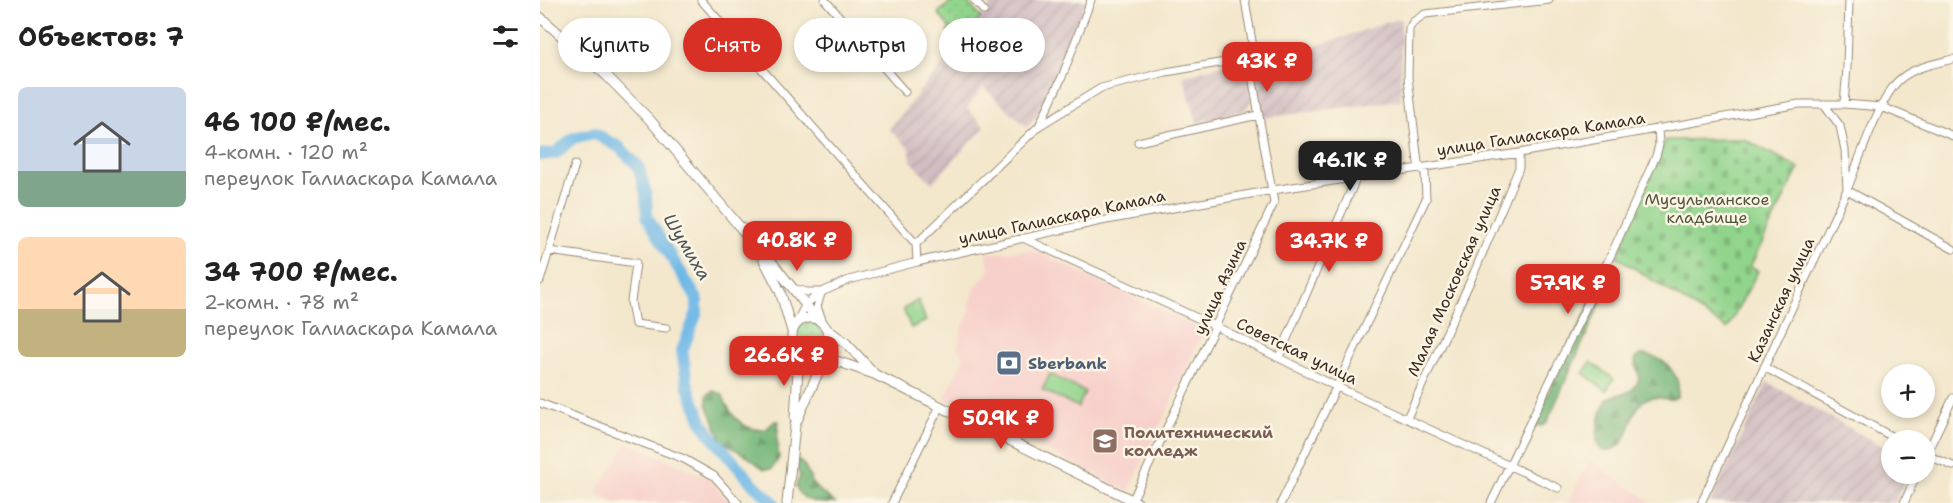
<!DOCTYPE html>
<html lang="ru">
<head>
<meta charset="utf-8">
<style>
  body { margin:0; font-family:"Shantell Sans",sans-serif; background:#f2f2f2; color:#222; height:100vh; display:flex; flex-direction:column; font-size:22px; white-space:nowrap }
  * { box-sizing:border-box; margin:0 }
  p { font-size:20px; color:#767676 }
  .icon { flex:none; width:33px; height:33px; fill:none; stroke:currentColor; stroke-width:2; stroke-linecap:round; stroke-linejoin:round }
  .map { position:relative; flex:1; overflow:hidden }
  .panel { display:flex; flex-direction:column; background:#fff; width:540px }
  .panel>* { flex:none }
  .hud { position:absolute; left:18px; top:18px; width:570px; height:54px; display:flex; gap:12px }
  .controls { position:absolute; left:1341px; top:364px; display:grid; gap:12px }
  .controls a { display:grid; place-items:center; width:54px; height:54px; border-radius:50%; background:#fff; box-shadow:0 3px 9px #0003; font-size:30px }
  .price { position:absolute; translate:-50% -51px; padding:0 14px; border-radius:12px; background:#d93025; color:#fff; font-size:20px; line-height:39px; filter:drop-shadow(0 2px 3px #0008) }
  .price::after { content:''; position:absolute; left:50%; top:36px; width:18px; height:14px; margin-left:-9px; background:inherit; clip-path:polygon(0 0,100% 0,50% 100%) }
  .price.current { background:#222; color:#fff }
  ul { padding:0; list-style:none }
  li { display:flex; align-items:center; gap:18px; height:150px; padding:0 18px }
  li span { display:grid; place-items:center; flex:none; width:168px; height:120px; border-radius:9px; color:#555 }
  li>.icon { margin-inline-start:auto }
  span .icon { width:72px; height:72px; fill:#fffc; stroke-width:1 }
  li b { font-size:26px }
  h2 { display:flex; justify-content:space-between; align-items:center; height:72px; padding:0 18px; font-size:26px }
  .tag { padding:0 21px; border-radius:27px; background:#fff; box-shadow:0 3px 9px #0003; font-size:21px; line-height:54px }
  .tag.current { background:#d93025; color:#fff }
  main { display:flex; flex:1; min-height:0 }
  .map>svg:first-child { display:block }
  .built { fill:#f7d0cb }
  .industrial { fill:url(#industrial-furrows) }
  .grass { fill:url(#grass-dots); stroke:#667f55; stroke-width:1.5 }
  .forest { fill:url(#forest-firs); stroke:#58704b; stroke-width:1.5 }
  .cemetery { fill:url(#cemetery-stones); stroke:#667f55; stroke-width:1.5 }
  .park { fill:url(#park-tufts); stroke:#667f55; stroke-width:1.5 }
  .pitch { fill:#91d48c; stroke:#667f55; stroke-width:1.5 }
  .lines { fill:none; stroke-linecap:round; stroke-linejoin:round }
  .river { stroke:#6eb8e7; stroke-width:12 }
  .street-casing { stroke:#978875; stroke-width:9 }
  .secondary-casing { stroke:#978875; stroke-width:11 }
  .street { stroke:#fff; stroke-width:7 }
  .secondary { stroke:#fff; stroke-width:9 }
  .labels { text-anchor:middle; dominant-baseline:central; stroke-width:5; stroke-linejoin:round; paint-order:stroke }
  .street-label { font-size:16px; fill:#3b2a1e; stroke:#fcf5e5 }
  .park-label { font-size:16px; fill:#50543a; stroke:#fcf5e5 }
  .service-label { font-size:16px; font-weight:bold; fill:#4e5e75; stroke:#fcf5e5; text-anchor:start }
  .education-label { font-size:16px; font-weight:bold; fill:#785e54; stroke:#fcf5e5; text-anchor:start }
  .water-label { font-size:18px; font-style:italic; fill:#4a555a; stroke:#fcf5e5 }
</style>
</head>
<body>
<main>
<section class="panel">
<h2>Объектов: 7<svg class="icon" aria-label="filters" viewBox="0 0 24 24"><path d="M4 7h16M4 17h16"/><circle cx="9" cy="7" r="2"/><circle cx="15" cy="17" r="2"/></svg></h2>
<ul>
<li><span style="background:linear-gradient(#c9d6e8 70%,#7fa58c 0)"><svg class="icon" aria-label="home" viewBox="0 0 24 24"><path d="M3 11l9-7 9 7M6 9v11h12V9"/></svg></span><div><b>46 100 ₽/мес.</b><p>4-комн. · 120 m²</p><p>переулок Галиаскара Камала</p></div></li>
<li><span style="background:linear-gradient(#ffd9b3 60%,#c2b280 0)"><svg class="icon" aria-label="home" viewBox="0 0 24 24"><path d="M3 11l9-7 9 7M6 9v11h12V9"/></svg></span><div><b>34 700 ₽/мес.</b><p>2-комн. · 78 m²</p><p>переулок Галиаскара Камала</p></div></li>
</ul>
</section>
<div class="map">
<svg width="1413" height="503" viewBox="0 0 1413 503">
  <defs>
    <pattern id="industrial-furrows" width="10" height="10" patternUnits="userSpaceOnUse" patternTransform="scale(1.5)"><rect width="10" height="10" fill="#d2bec2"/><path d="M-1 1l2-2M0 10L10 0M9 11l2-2" fill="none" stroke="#b5a3a6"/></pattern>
    <pattern id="grass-dots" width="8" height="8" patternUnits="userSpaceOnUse" patternTransform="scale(1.5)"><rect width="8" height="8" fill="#91d48c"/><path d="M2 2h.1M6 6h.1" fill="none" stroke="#7eb678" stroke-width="1.8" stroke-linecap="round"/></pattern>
    <pattern id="forest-firs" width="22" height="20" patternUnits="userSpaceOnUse" patternTransform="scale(1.5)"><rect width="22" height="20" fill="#74b678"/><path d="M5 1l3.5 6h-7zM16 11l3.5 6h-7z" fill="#609462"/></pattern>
    <pattern id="cemetery-stones" width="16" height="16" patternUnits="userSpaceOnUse" patternTransform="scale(1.5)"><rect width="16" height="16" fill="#91d48c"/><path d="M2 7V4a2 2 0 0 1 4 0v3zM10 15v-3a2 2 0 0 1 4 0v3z" fill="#7eb678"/></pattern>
    <pattern id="park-tufts" width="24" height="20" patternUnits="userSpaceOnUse" patternTransform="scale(1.5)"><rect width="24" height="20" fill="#91d48c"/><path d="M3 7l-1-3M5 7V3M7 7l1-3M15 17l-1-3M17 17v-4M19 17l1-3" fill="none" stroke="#7eb678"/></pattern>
  </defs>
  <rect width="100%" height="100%" fill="#fcf5e5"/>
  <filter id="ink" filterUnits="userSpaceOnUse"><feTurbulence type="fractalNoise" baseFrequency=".0167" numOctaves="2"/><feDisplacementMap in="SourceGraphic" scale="12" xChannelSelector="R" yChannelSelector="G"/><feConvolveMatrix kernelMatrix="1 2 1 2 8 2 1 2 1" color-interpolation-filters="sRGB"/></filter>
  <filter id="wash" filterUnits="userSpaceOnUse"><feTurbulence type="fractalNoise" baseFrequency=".008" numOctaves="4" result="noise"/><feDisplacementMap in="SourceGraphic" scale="24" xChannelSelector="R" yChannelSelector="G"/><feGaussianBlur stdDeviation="1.35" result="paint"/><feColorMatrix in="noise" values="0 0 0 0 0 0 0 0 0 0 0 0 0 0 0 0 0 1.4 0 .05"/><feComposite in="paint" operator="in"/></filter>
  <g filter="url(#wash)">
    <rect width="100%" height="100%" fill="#f3e7cc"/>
    <path class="built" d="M 494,250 L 664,331 L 589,492 L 405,398 L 424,357 L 417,348 L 423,325 L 431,310 L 428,307 L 436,286 L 450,270 L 446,253 Z
      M 88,442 L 170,479 L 189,503 L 76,503 L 56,493 Z
      M 1049,460 L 1113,503 L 1028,503 Z"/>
    <path class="industrial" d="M 455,0 L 546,0 L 534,39 L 506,103 L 487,127 L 443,87 L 427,108 L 445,127 L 392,183 L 371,161 L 370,149 L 349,129 Z
      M 861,18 L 861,100 L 722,118 L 713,59 L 767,49 Z
      M 706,61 L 712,100 L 705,110 L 657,123 L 643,76 L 677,66 Z
      M 1227,382 L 1351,451 L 1352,474 L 1368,474 L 1355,503 L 1170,503 Z"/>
    <path class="grass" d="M 413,0 L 425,0 L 441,17 L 421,43 L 408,31 L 410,29 L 398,13 Z
      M255 336a14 14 0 1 1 28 0a14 14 0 1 1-28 0Z"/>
    <path class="forest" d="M 1065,281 L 1066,287 L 1062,300 L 1007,422 L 1002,426 L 996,425 L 996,419 L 1056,290 L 1060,284 Z
      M 1107,355 C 1126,358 1143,377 1137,397 C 1127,404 1117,393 1106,399 C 1087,411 1094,443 1071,450 C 1067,452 1061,451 1059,447 C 1053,439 1062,405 1068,399 C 1075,391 1090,399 1098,381 C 1101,373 1094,367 1095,359 L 1101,355 Z
      M 173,391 L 182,394 C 190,414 201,431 225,430 L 235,421 L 239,421 L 237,439 L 239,458 L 232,469 L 224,469 L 208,457 L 182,441 L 167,404 L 167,395 Z
      M 258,460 L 264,465 L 274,486 L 295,503 C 280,503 259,503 256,485 L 260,476 L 255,465 Z"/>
    <path class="cemetery" d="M 1204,139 L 1259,168 L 1210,267 L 1218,271 L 1187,329 L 1077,257 L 1125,140 Z"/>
    <path class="park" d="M 378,300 L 386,321 L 371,328 L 363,309 Z"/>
    <path class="pitch" d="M 1051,362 L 1074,379 L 1066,391 L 1043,373 Z
      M 510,374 L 545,392 L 538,407 L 502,390 Z"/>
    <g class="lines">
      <path class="river" d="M 0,155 L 16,153 L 33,138 L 54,133 L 79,147 L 98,166 L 106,194 L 107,217 L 157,299 L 157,312 L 142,351 L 148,387 L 163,424 L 173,438 L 212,483 L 234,503"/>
    </g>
  </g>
  <g filter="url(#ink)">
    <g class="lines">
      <defs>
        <path id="street" d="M 161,0 L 376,244 L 377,262
          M 285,0 L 365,92
          M 434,0 L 444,11
          M 1284,104 L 1300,126 L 1305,150 L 1307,190 L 1413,249
          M 1304,104 L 1307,68 L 1309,0
          M 499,126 L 522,77 L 551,0
          M 598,142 L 718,115
          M 483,238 L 677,327 L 797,387 L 1018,488
          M 376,244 L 499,126 L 561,88 L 626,72 L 709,58
          M 9,251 L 96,263 L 91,302 L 95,324 L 126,328
          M 0,281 L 35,165
          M 252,288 L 267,292 L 282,292
          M 281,294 L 277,307 L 283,322
          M 256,323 L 266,304 L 282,292 L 309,280 L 377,262 L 561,221 L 733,190 L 979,153 L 1259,104 L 1304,104 L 1342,107 L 1413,136
          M 739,357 L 816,179
          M 1224,367 L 1360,441
          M 0,403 L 144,459 L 174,476 L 198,503
          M 867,418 L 934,273 L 979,168 L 979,153
          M 1384,454 L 1413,466
          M 1384,459 L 1413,398
          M 352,503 L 400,406
          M 591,503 L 734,203 L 709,58 L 713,47 L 705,0
          M 741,503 L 886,199 L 885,173 L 878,163 L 868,77 L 869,29 L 873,22 L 885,14 L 1009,0
          M 951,503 L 1071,255 L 1116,156 L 1119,145 L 1118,128
          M 1161,503 C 1209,399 1258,296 1306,192 C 1318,164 1338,101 1358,81 C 1373,67 1394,64 1413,59
          M 1364,503 L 1377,474"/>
        <path id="secondary" d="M 0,17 L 66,75 L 110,120 L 215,245 L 227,256 L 277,319
          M 224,260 L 240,291 L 252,331
          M252 336a18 18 0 1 1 36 0a18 18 0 1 1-36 0Z
          M 288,330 L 306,343 L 333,372
          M 271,355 L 285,357 L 334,374 L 598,503
          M 255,418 L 258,369 L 256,349
          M 247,503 L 255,425 L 285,357 L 285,347"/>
      </defs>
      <use href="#street" class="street-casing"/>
      <use href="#secondary" class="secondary-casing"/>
      <use href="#street" class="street"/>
      <use href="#secondary" class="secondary"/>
    </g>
  </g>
  <defs>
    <symbol id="bank-square" viewBox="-11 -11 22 22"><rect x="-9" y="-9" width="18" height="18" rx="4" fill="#5c6f8a" stroke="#fcf5e5"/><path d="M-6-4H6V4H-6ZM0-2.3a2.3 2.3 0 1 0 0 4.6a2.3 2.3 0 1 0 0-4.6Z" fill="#fff"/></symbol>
    <symbol id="university-square" viewBox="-11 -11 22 22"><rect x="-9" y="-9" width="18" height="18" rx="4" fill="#8d6e63" stroke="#fcf5e5"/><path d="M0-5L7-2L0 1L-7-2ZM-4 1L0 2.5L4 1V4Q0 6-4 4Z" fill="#fff"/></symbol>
  </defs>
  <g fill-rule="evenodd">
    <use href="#bank-square" x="454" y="348" width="30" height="30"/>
    <use href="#university-square" x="550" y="426" width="30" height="30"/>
  </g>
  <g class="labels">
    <g class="street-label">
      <text transform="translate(1001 134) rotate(-9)">улица Галиаскара Камала</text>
      <text transform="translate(522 217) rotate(-12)">улица Галиаскара Камала</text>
      <text transform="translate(914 281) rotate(-66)">Малая Московская улица</text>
      <text transform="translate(680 287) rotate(-65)">улица Азина</text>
      <text transform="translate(1241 300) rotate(-65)">Казанская улица</text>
      <text transform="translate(757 351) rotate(26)">Советская улица</text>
    </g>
    <g class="park-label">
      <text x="1167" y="199">Мусульманское<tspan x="1167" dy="18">кладбище</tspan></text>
    </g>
    <g class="service-label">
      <text x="488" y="363">Sberbank</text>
    </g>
    <g class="education-label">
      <text x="584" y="432">Политехнический<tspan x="584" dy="18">колледж</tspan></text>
    </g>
    <g class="water-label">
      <text transform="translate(147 247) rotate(59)">Шумиха</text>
    </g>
  </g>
</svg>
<div class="controls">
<a>+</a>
<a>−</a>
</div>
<b class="price" style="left:727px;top:93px">43K ₽</b>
<b class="price current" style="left:810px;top:192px">46.1K ₽</b>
<b class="price" style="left:257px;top:272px">40.8K ₽</b>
<b class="price" style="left:789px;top:273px">34.7K ₽</b>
<b class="price" style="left:1028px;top:315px">57.9K ₽</b>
<b class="price" style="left:244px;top:387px">26.6K ₽</b>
<b class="price" style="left:461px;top:450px">50.9K ₽</b>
<div class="hud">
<a class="tag">Купить</a>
<a class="tag current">Снять</a>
<a class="tag">Фильтры</a>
<a class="tag">Новое</a>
</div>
</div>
</main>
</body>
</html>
